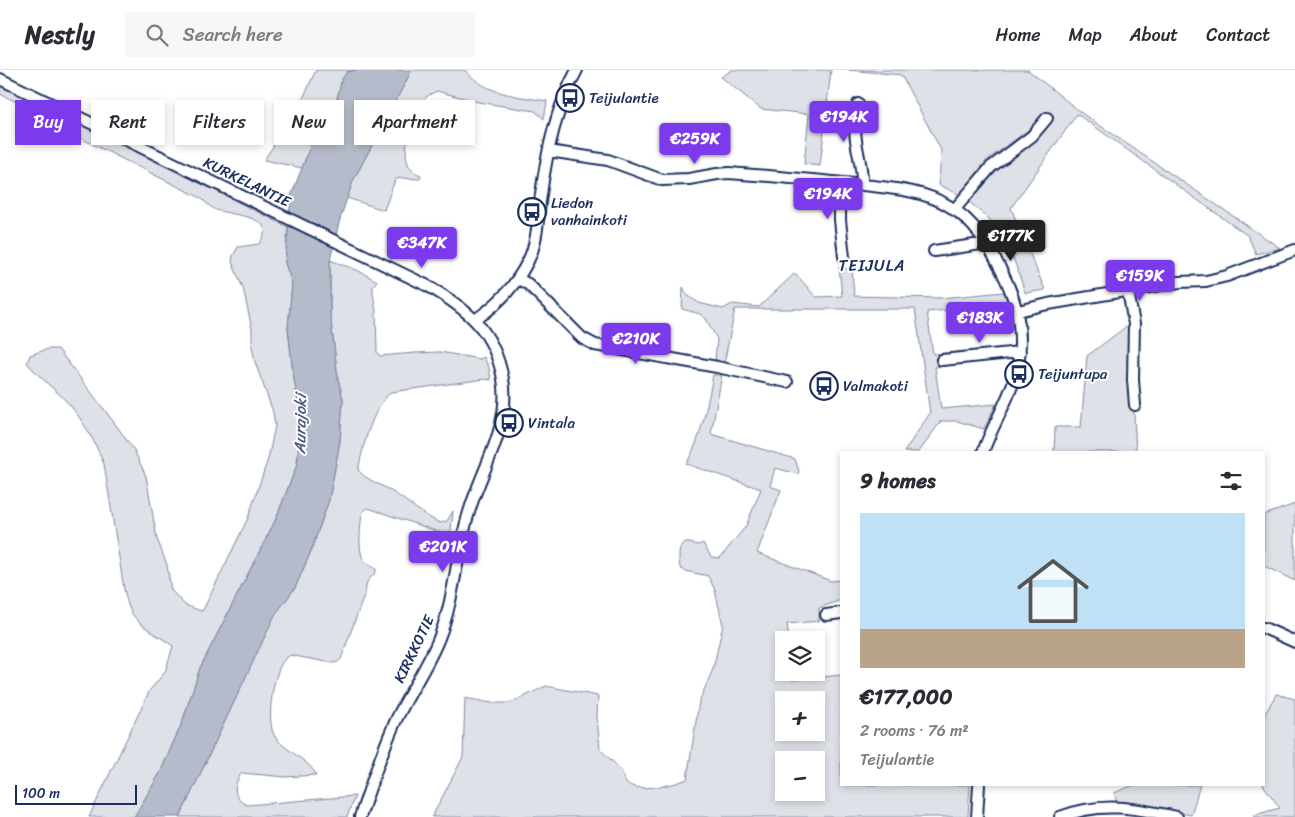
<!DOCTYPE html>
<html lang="en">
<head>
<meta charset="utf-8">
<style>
  body { margin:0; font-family:Sriracha,sans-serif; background:#f7f7f7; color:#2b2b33; height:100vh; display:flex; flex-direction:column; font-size:19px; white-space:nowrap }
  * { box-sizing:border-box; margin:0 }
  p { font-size:16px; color:#7c7c81 }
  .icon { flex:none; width:28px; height:28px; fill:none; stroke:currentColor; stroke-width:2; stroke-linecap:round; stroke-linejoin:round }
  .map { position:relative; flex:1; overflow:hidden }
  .panel { position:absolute; left:840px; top:381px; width:425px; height:335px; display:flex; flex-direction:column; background:#fff; border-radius:0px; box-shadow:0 2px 8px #0003 }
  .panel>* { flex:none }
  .hud { position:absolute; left:15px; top:30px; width:475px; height:45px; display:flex; gap:10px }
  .controls { position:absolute; left:775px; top:561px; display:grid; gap:10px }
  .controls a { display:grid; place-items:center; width:50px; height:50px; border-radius:0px; background:#fff; box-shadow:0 2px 8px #0003; font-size:25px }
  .scale { position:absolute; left:15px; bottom:12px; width:122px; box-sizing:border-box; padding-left:5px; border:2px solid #1b2f5e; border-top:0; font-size:14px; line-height:18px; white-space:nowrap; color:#1b2f5e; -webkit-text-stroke:4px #fff; paint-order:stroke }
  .price { position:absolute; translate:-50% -42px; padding:0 11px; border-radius:5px; background:#7c3aed; color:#fff; font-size:16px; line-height:32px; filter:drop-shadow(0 1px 2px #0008) }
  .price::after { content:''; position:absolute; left:50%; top:30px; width:15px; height:11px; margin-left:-8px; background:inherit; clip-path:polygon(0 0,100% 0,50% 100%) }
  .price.current { background:#222; color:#fff }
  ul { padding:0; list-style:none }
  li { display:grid; align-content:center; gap:10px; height:265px; padding:0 20px }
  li+li { border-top:1px solid #e1e1e2 }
  li span { display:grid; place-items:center; height:155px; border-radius:0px; color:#555 }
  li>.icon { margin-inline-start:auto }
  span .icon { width:90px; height:90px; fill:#fffc; stroke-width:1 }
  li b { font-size:21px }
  h2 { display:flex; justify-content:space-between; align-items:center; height:60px; padding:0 20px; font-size:21px }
  .chip { padding:0 18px; border-radius:0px; background:#fff; box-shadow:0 2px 8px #0003; font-size:18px; line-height:45px }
  .chip.current { background:#7c3aed; color:#fff }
  header { display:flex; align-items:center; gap:30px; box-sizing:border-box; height:70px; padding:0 25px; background:#fff; border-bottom:1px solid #e1e1e2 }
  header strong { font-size:24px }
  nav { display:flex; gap:28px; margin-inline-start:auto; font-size:18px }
  .search { width:350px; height:45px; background:#f7f7f7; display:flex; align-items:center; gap:12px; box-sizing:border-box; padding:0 18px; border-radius:0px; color:#7c7c81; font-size:19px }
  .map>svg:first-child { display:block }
  .green { fill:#dee1e7; stroke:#7c88a2; fill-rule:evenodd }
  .water { fill:#b5bbca; stroke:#77839f }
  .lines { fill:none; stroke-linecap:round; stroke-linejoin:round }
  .minor-casing { stroke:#1b2f5e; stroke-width:14 }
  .minor { stroke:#fff; stroke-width:10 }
  .labels { text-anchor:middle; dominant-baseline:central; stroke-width:4; stroke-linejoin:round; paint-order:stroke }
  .poi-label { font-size:15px; fill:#1b2f5e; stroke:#fff; text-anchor:start }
  .street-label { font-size:15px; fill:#1b2f5e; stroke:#fff }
  .neighbourhood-label { font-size:16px; letter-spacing:1px; fill:#1b2f5e; stroke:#fff }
  .water-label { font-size:16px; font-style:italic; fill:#49597e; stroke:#fff }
</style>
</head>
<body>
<header>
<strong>Nestly</strong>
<div class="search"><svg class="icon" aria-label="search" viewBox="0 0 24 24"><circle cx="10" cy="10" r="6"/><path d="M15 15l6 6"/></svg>Search here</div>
<nav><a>Home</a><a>Map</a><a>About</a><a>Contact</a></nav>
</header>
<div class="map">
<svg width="1295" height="747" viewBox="0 0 1295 747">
  <rect width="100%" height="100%" fill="#fff"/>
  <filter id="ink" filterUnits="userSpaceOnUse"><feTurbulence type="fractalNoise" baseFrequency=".02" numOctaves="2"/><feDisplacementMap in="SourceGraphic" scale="10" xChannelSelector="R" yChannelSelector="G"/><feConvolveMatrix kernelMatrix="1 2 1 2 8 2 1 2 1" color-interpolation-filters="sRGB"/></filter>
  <g filter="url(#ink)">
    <path class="green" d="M 316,0 L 357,0 L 347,2 L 342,9 L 336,32 L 314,67 L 302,98 L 264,90 L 300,35 Z
      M 412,0 L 465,0 C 486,25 518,26 547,31 L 544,49 L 535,41 L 478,32 L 437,21 C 425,25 416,37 416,50 L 423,55 L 460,62 L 459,64 C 449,64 420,58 413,63 C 404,68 405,88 409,96 C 411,101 416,103 421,105 L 420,109 L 400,108 L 395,110 L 384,140 L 347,128 L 353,111 Z
      M 732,0 L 831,0 L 820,96 L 804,94 L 809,44 L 761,39 L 721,7 Z
      M 849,0 L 1028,0 L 1083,44 L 1280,178 L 1256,184 L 1248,166 L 1077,44 L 1011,138 L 1045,220 L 1025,223 C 1017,197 1008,169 989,149 C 983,143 975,137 968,131 L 1001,97 L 1038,67 L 1031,58 L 986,91 L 960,125 L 939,115 L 941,80 L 901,5 Z
      M 0,13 L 288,157 L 285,193 L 292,213 L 288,258 L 293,303 L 301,349 L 297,395 L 275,451 L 200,598 L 182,653 L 160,703 L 134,747 L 89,747 L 150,620 L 165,602 L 173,576 C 161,567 142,558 133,545 C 128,538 126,528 124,519 L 104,394 C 95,372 84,352 69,334 C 56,320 40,308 27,293 L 30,285 L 48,279 L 58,279 L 113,351 L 134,380 L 146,406 L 157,469 L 167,495 L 171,520 L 185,535 L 201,541 L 203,540 L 248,448 L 268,389 L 275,356 L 273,342 L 255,292 L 252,277 L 252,259 L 243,218 L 232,192 L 233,186 L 238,177 L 259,174 C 282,144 227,146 214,139 C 209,136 205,132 201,128 L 78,67 L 35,41 L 0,24 Z
      M 330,190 L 357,200 L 377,211 L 373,216 L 373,223 L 376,241 L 377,282 L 380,286 L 415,283 L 440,282 L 480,289 L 484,287 L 489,298 L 491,310 L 485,309 L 391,322 C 371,341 364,374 358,400 C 367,411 383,415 394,423 C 410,433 423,445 440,453 L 447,451 L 453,441 L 450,469 L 448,465 L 368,438 L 363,441 C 360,451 358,480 363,489 C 366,493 372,496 376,499 L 376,502 L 367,512 L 365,523 L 341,589 L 338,592 L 332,593 L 290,585 C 290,586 284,589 284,590 C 273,603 266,650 274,665 C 284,681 310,690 316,705 L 285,707 L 242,703 C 232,715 233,729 247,735 L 355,726 L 347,747 L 180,747 L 275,544 L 295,518 L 311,481 L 329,430 L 340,371 L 343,329 L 338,309 L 330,243 Z
      M 839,197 L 852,200 L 854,226 L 941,228 L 1004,222 L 1009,234 L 927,242 L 933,284 L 960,282 L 962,294 L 935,297 L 941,339 L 996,334 L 984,359 L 957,351 L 941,351 L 919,382 L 904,382 L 930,343 L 915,239 L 735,239 L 724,294 L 715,289 L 717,269 L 706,249 L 700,244 L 682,239 L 683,217 L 687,225 L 699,233 L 723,239 L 732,234 L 759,237 L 795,203 L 816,227 L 842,226 Z
      M 1127,256 L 1130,266 L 1136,382 L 1054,382 L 1055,357 L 1081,357 L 1087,286 Z
      M 713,305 L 722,305 L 711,364 L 795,389 L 799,401 L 798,404 L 775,398 L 770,416 L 781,420 L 757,483 L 831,511 L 841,510 L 841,530 L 819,538 L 819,551 L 787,554 L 789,570 L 784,570 L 784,602 L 792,603 L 792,610 L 841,605 L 841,715 L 970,715 L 968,747 L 432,747 L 463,687 L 465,628 L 491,633 L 511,633 L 546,616 L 598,626 L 597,647 L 600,679 C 606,686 614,692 620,699 C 623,702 623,709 626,713 C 637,723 675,715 687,709 L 699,632 L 713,599 L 723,555 L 715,520 L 708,506 L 685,501 L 680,498 C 679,489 677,479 684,472 L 699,475 L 703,473 L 711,487 L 720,488 L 746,456 L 761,419 L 686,394 C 701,371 708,331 713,305 ZM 784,630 L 816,630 L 816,662 L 784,662 ZM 784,690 L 816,690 L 816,722 L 784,722 Z
      M 1295,434 L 1295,511 L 1264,496 L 1264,445 Z
      M 1276,624 L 1295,629 L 1295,747 L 1255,747 L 1254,745 L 1280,738 L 1263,715 L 1264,646 Z
      M 1134,715 L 1200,715 L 1191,745 L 1117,732 L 1114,723 Z"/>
    <path class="water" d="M 357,0 L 412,0 L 353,111 L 340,149 L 330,190 L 330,243 L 338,309 L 343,329 L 340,371 L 329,430 L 311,481 L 295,518 L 275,545 L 180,747 L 134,747 L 160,703 L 182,653 L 200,598 L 275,451 L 297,395 L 301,349 L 293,303 L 288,258 L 292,213 L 285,193 L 291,126 L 314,67 L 336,32 L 342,9 L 347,2 Z"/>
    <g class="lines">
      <defs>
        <path id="minor" d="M 0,9 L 428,216 C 469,240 494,261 503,309 C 511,354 484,395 471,436 C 456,479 456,525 439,568 C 428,596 410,621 397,648 C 382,680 371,714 360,747
          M 858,34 C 856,46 854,58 856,70 C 858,86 863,100 862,115
          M 549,81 L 608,90 L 662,110 L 689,109 L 717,104 L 729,103 C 771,106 812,110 854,114 C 886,118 921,119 949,136 C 974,151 988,174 1001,200 C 1017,230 1024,261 1018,295 C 1012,326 993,353 983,382
          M 840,113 L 840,150 L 844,187
          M 954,140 L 991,97 L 1032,66 L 1047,48
          M 934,181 L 988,173
          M 518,209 L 528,214 L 582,268 L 595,275 L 717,297 L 787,312
          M 1128,221 L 1134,254 L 1133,310 L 1135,335
          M 1018,241 L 1048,234 L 1179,212 L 1206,211 L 1227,206 L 1295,180
          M 475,250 C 496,236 516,215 528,191 C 538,172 538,145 541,124 C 547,81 556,38 577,0
          M 942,290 L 1020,282
          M 826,545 L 841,543
          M 1264,558 L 1295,572
          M 977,747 L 979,715
          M 1060,747 C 1101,731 1136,738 1177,747"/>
      </defs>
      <use href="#minor" class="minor-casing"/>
      <use href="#minor" class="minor"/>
    </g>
  </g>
  <defs>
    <symbol id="bus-ring" viewBox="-11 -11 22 22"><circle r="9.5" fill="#fff" stroke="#1b2f5e" stroke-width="1.5"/><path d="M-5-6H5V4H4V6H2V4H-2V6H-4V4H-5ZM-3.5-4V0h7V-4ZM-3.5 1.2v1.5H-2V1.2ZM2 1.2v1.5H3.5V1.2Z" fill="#1b2f5e"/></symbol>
  </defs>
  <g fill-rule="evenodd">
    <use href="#bus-ring" x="554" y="12" width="32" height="32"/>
    <use href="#bus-ring" x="516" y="126" width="32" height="32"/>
    <use href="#bus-ring" x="1003" y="288" width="32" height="32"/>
    <use href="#bus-ring" x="808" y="300" width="32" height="32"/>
    <use href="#bus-ring" x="493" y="337" width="32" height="32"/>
  </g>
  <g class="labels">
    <g class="poi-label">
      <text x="589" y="28">Teijulantie</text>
      <text x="551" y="133">Liedon<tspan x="551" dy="17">vanhainkoti</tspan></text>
      <text x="1038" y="304">Teijuntupa</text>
      <text x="843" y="316">Valmakoti</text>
      <text x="528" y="353">Vintala</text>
    </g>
    <g class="street-label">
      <text transform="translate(247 112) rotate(26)">KURKELANTIE</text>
      <text transform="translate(414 579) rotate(-64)">KIRKKOTIE</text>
    </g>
    <g class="neighbourhood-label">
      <text x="872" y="195">TEIJULA</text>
    </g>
    <g class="water-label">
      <text transform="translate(300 354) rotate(-89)">Aurajoki</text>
    </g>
  </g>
</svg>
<div class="controls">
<a><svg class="icon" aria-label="layers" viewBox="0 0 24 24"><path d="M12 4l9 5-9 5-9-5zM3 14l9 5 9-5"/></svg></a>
<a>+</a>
<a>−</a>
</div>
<div class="scale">100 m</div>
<b class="price" style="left:844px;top:73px">€194K</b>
<b class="price" style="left:695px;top:95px">€259K</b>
<b class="price" style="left:828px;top:150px">€194K</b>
<b class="price current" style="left:1011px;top:192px">€177K</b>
<b class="price" style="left:422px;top:199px">€347K</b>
<b class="price" style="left:1140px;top:232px">€159K</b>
<b class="price" style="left:980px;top:274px">€183K</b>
<b class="price" style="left:636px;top:295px">€210K</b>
<b class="price" style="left:443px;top:503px">€201K</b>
<div class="hud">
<a class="chip current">Buy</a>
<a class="chip">Rent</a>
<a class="chip">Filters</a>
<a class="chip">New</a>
<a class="chip">Apartment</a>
</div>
<section class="panel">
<h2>9 homes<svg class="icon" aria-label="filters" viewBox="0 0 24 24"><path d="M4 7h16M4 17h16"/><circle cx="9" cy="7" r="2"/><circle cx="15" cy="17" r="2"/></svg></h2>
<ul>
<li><span style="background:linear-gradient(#bfe0f5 75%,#b9a48a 0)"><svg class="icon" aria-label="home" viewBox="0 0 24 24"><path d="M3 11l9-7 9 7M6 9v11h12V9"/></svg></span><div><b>€177,000</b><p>2 rooms · 76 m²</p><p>Teijulantie</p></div></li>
</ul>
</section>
</div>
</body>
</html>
